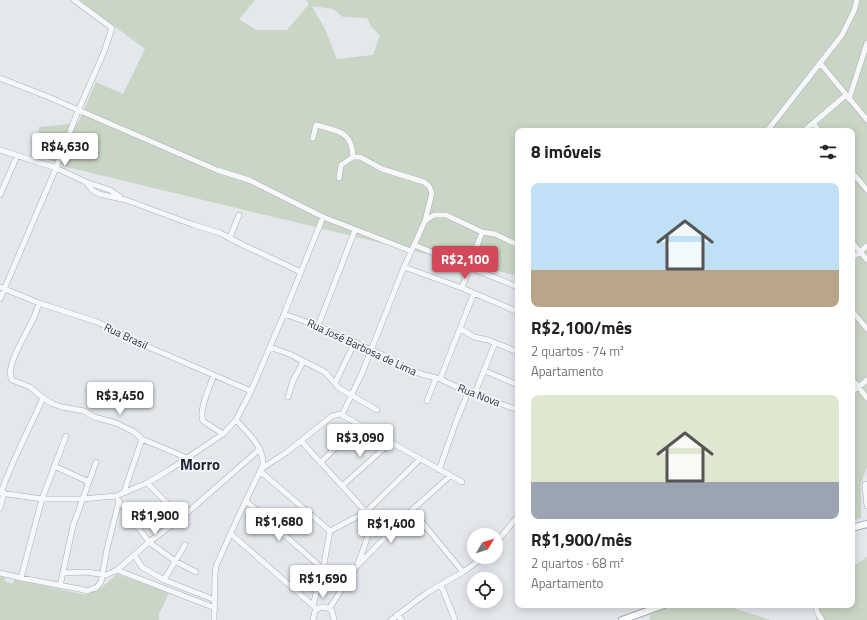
<!DOCTYPE html>
<html lang="pt">
<head>
<meta charset="utf-8">
<style>
  body { margin:0; font-family:"Titillium Web",sans-serif; background:#f6f6f6; color:#222; height:100vh; display:flex; flex-direction:column; font-size:15px; white-space:nowrap }
  * { box-sizing:border-box; margin:0 }
  p { font-size:13px; color:#767676 }
  .icon { flex:none; width:22px; height:22px; fill:none; stroke:currentColor; stroke-width:2; stroke-linecap:round; stroke-linejoin:round }
  .map { position:relative; flex:1; overflow:hidden }
  .panel { position:absolute; left:515px; top:128px; width:340px; height:480px; display:flex; flex-direction:column; background:#fff; border-radius:8px; box-shadow:0 2px 10px #0003 }
  .panel>* { flex:none }
  .needle { width:26px; rotate:51deg }
  .fabs { position:absolute; left:467px; top:528px; display:grid; gap:8px }
  .fabs a { display:grid; place-items:center; width:36px; height:36px; border-radius:50%; background:#fff; box-shadow:0 2px 10px #0003; font-size:20px }
  .price { position:absolute; translate:-50% -34px; padding:0 9px; border-radius:4px; background:#fff; color:#222; font-size:13px; line-height:26px; filter:drop-shadow(0 1px 2px #0008) }
  .price::after { content:''; position:absolute; left:50%; top:24px; width:12px; height:9px; margin-left:-6px; background:inherit; clip-path:polygon(0 0,100% 0,50% 100%) }
  .price.on { background:#d1495b; color:#fff }
  ul { padding:0; list-style:none }
  li { display:grid; align-content:center; gap:8px; height:212px; padding:0 16px }
  li span { display:grid; place-items:center; height:124px; border-radius:8px; color:#555 }
  li>.icon { margin-inline-start:auto }
  span .icon { width:72px; height:72px; fill:#fffc; stroke-width:1 }
  li b { font-size:17px }
  h2 { display:flex; justify-content:space-between; align-items:center; height:48px; padding:0 16px; font-size:17px }
  .map>svg:first-child { display:block }
  .green { fill:#c9d6c5; fill-rule:evenodd }
  .lines { fill:none; stroke-linecap:round; stroke-linejoin:round }
  .minor-casing { stroke:#a9aeb7; stroke-width:6 }
  .major-casing { stroke:#a3abb8; stroke-width:8 }
  .minor { stroke:#f7f8fa; stroke-width:5 }
  .major { stroke:#fff; stroke-width:6 }
  .labels { text-anchor:middle; dominant-baseline:central; stroke-width:4; stroke-linejoin:round; paint-order:stroke }
  .street-label { font-size:11px; fill:#2b3445; stroke:#f4f6f9 }
  .district-label { font-size:15px; font-weight:bold; fill:#1d2536; stroke:#f4f6f9 }
</style>
</head>
<body>
<div class="map">
<svg width="867" height="620" viewBox="0 0 867 620">
  <rect width="100%" height="100%" fill="#e4e7ec"/>
  <path class="green" d="M 79,0 L 255,0 L 239,19 L 256,30 L 287,30 L 309,4 L 306,0 L 867,0 L 867,467 L 861,483 L 861,518 L 852,521 L 852,131 L 518,131 L 518,276 L 71,168 L 38,156 L 39,127 L 78,123 L 96,82 L 123,94 L 145,49 ZM 312,6 L 333,9 L 343,17 L 367,18 L 372,28 L 380,35 L 373,55 L 337,59 L 325,29 Z
    M 867,557 L 867,620 L 816,620 L 819,605 L 852,605 L 852,567 Z
    M 117,574 L 169,593 L 159,614 L 159,620 L 0,620 L 0,575 L 5,576 L 5,581 L 12,584 L 15,579 L 85,595 L 100,589 Z
    M 675,605 L 734,605 L 736,609 L 771,620 L 650,620 L 650,615 Z"/>
  <g class="lines">
    <defs>
      <path id="minor" d="M 820,63 L 867,120
        M 0,78 L 46,96 L 217,170 L 249,180 L 323,217 L 411,251
        M 849,99 L 867,43
        M 813,123 L 819,131
        M 767,131 L 842,35 L 854,11 L 857,0
        M 804,131 L 846,95
        M 313,138 L 316,125 C 338,131 352,131 353,157
        M 0,150 L 56,168 L 86,182 L 92,190 L 99,194 L 126,200 L 194,225 L 220,233 L 241,244 L 301,272
        M 852,172 L 867,190
        M 339,178 L 341,165 L 353,157 L 360,157 L 382,169 L 424,182 L 429,186 L 432,193 L 425,221 L 404,267 L 362,373 L 342,415
        M 86,182 L 110,190 L 120,197
        M 0,195 L 17,156
        M 425,221 L 434,215 L 446,215 L 482,232 L 495,234 L 518,245
        M 230,237 L 239,215
        M 852,242 L 867,260
        M 414,245 L 518,287
        M 852,258 L 867,246
        M 404,267 L 462,288 L 518,312
        M 0,287 L 39,303 L 97,322 L 144,345 L 251,391
        M 462,288 L 482,232
        M 0,299 L 56,168 L 78,111 L 104,52 L 112,28 L 74,0
        M 39,303 C 37,309 35,316 32,321 C 27,333 4,367 12,380 L 30,387 L 43,398 L 53,404 L 62,407 L 84,411 L 94,417 L 116,423 L 134,432 L 142,439 L 187,458
        M 852,311 L 867,329
        M 284,314 L 318,326 L 383,355 L 404,368 L 421,374 L 440,379 L 468,392 L 518,410
        M 318,326 L 355,230
        M 461,329 L 474,337 L 488,340 L 518,352
        M 270,347 L 289,354 L 325,372 L 339,388 L 377,410
        M 485,371 L 518,385
        M 214,375 C 210,386 198,411 203,421 L 223,434
        M 440,379 L 474,293
        M 852,379 L 867,398
        M 335,383 L 355,342
        M 852,392 L 867,380
        M 475,393 L 495,343
        M 288,397 L 293,381 L 303,362
        M 427,401 L 436,378
        M 301,441 L 366,512 C 373,531 364,546 358,564
        M 320,463 L 359,425
        M 54,466 L 89,482
        M 261,469 L 287,452 L 332,416 L 340,414 L 462,482
        M 439,470 L 456,422 L 468,392
        M 260,471 L 330,531
        M 147,483 L 167,503 L 180,519
        M 867,484 L 865,485 L 867,506
        M 342,486 L 391,442
        M 124,492 L 142,439
        M 0,493 L 42,499 L 82,499 L 116,496 L 147,483 L 169,470 L 223,434 L 236,420 L 251,391 L 284,314 L 323,217
        M 1,493 C 12,460 29,430 43,398
        M 118,500 L 149,542 L 175,561 L 196,572
        M 246,501 L 323,569
        M 0,508 L 4,493
        M 412,510 L 463,572
        M 231,534 L 317,609
        M 496,543 L 518,516
        M 134,555 L 142,567 L 164,580 L 215,600
        M 117,570 L 215,608
        M 0,573 L 21,578 L 80,589 L 87,591 L 92,589 L 96,588 L 101,582 L 107,549 L 119,501
        M 63,573 L 86,572 L 106,575 L 117,570 L 149,542 L 180,519 L 260,449
        M 21,578 L 42,499 L 66,436
        M 164,580 L 185,545
        M 441,585 L 455,620
        M 60,586 L 73,526 L 96,462
        M 313,605 L 323,569 L 330,531 L 366,512 L 420,459
        M 816,606 L 817,612 L 822,620
        M 329,609 L 357,566 L 412,510 L 450,476
        M 397,615 L 402,620
        M 214,620 L 215,575 L 216,566 L 239,515 L 263,465 C 264,447 247,432 236,420
        M 313,620 L 315,611 C 320,606 326,606 332,611 L 334,620
        M 391,620 L 428,592 L 463,572 L 484,557"/>
      <path id="major" d="M 852,528 L 867,524
        M 622,620 L 664,605"/>
    </defs>
    <use href="#minor" class="minor-casing"/>
    <use href="#major" class="major-casing"/>
    <use href="#minor" class="minor"/>
    <use href="#major" class="major"/>
  </g>
  <g class="labels">
    <g class="street-label">
      <text transform="translate(126 336) rotate(25)">Rua Brasil</text>
      <text transform="translate(362 347) rotate(25)">Rua José Barbosa de Lima</text>
      <text transform="translate(479 395) rotate(21)">Rua Nova</text>
    </g>
    <g class="district-label">
      <text x="200" y="464">Morro</text>
    </g>
  </g>
</svg>
<div class="fabs">
<a><svg class="needle" viewBox="-14 -14 28 28"><path d="M0-13l5 13h-10z" fill="#e53935"/><path d="M0 13l5-13h-10z" fill="#767676"/></svg></a>
<a><svg class="icon" aria-label="locate" viewBox="0 0 24 24"><circle cx="12" cy="12" r="6"/><path d="M12 2v4M12 18v4M2 12h4M18 12h4"/></svg></a>
</div>
<b class="price" style="left:65px;top:167px">R$4,630</b>
<b class="price on" style="left:465px;top:280px">R$2,100</b>
<b class="price" style="left:120px;top:416px">R$3,450</b>
<b class="price" style="left:360px;top:458px">R$3,090</b>
<b class="price" style="left:155px;top:536px">R$1,900</b>
<b class="price" style="left:279px;top:542px">R$1,680</b>
<b class="price" style="left:391px;top:544px">R$1,400</b>
<b class="price" style="left:323px;top:599px">R$1,690</b>
<section class="panel">
<h2>8 imóveis<svg class="icon" aria-label="filters" viewBox="0 0 24 24"><path d="M4 7h16M4 17h16"/><circle cx="9" cy="7" r="2"/><circle cx="15" cy="17" r="2"/></svg></h2>
<ul>
<li><span style="background:linear-gradient(#bfe0f5 70%,#b9a48a 0)"><svg class="icon" aria-label="home" viewBox="0 0 24 24"><path d="M3 11l9-7 9 7M6 9v11h12V9"/></svg></span><div><b>R$2,100/mês</b><p>2 quartos · 74 m²</p><p>Apartamento</p></div></li>
<li><span style="background:linear-gradient(#dfe7d0 70%,#9aa5b1 0)"><svg class="icon" aria-label="home" viewBox="0 0 24 24"><path d="M3 11l9-7 9 7M6 9v11h12V9"/></svg></span><div><b>R$1,900/mês</b><p>2 quartos · 68 m²</p><p>Apartamento</p></div></li>
</ul>
</section>
</div>
</body>
</html>
